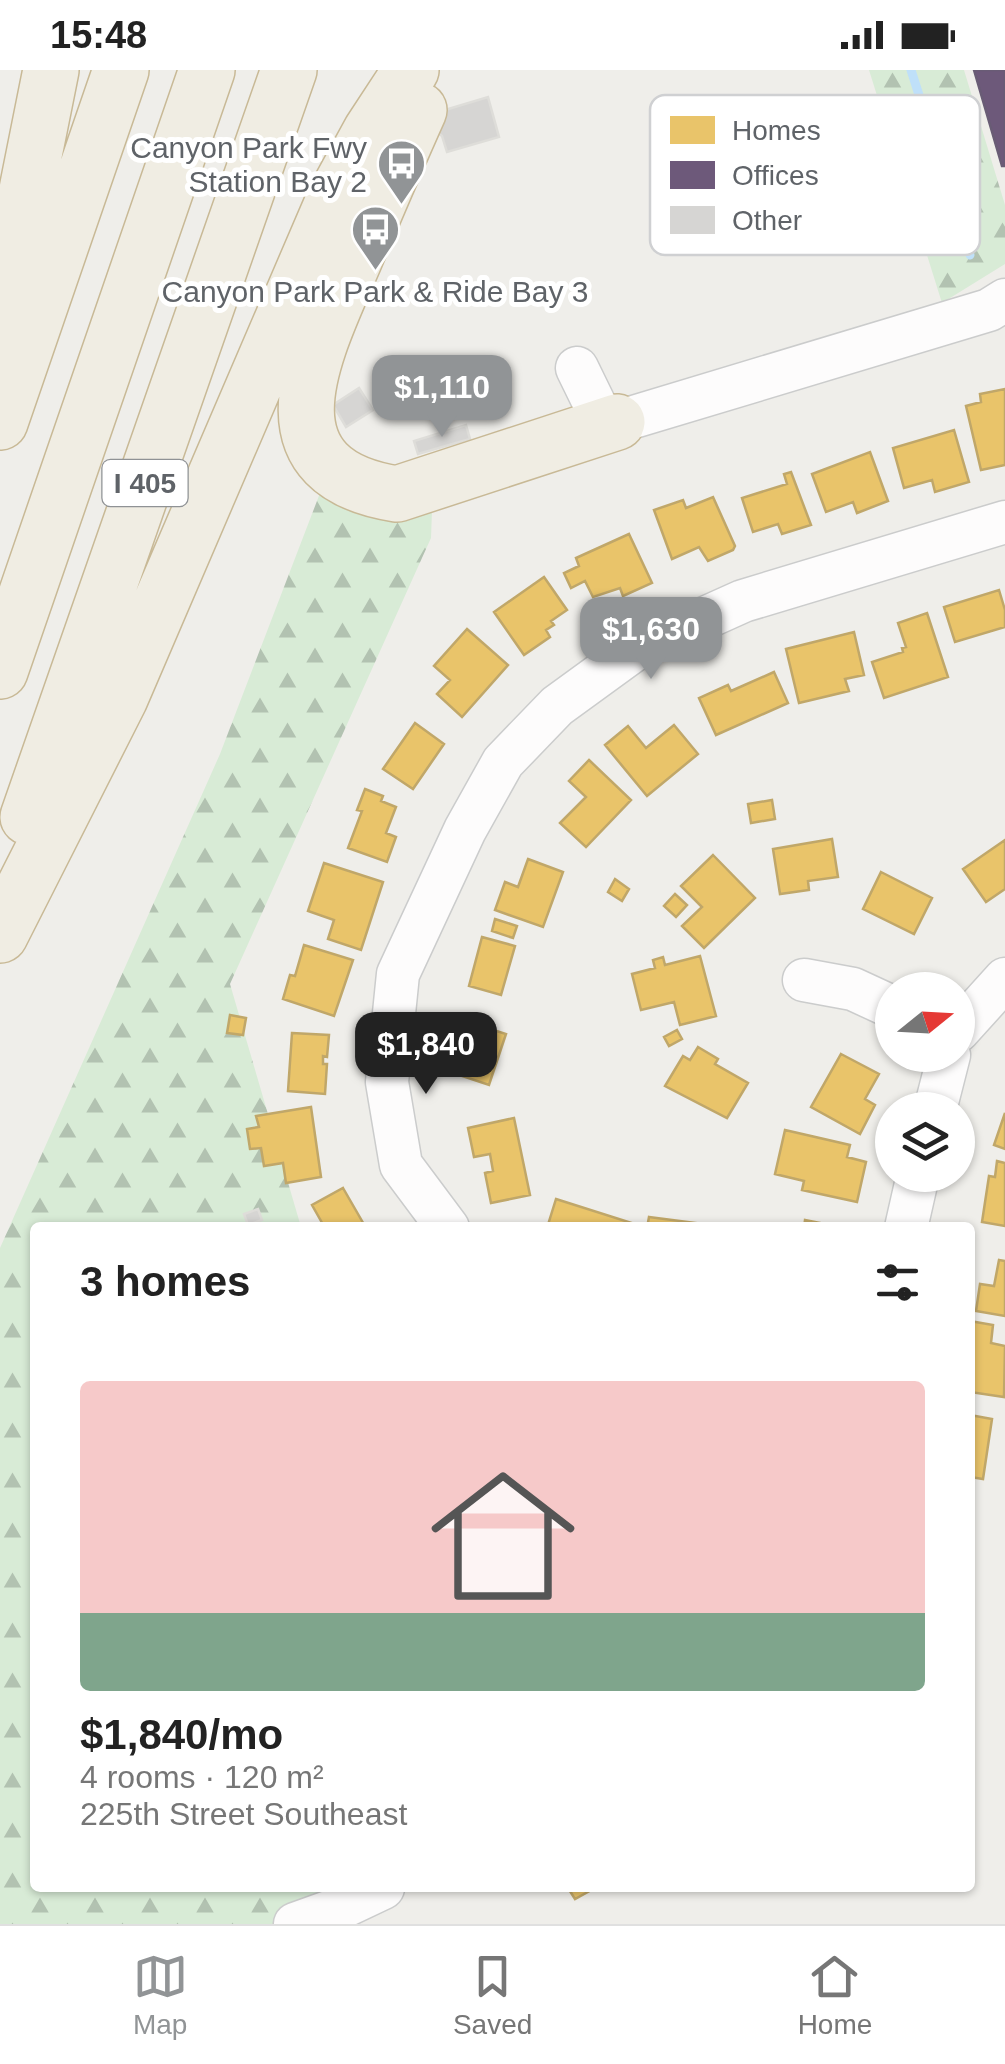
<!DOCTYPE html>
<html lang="en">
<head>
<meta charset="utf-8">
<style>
  body { margin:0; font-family:Helvetica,sans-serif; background:#f2f2f2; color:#222; height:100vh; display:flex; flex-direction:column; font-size:38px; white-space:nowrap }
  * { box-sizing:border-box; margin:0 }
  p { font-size:32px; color:#767676 }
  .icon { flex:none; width:55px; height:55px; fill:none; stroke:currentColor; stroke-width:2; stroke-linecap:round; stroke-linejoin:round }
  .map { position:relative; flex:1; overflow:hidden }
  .details { position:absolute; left:30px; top:1152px; width:945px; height:670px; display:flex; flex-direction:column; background:#fff; border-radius:10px; box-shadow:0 2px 8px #0004 }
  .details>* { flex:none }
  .needle { width:65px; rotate:72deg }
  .fabs { position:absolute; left:875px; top:902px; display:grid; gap:20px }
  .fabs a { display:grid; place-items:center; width:100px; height:100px; border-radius:50%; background:#fff; box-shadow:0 2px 8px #0004; font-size:50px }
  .price { position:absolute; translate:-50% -85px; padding:0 22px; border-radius:20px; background:#919496; color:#fff; font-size:32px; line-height:65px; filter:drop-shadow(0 2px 5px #0008) }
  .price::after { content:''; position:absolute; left:50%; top:60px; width:30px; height:22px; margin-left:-15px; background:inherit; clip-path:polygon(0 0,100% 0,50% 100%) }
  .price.on { background:#222; color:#fff }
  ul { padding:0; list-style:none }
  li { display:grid; align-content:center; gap:20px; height:530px; padding:0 50px }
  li+li { border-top:2px solid #e0e0e0 }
  li span { display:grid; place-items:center; height:310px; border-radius:10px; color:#555 }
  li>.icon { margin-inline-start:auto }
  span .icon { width:180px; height:180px; fill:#fffc; stroke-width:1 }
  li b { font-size:42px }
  h2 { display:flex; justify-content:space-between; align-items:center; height:120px; padding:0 50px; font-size:42px }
  .status { display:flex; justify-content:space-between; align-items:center; height:70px; padding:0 50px; background:#fff; direction:ltr }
  .status svg { height:28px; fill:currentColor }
  .tab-bar { display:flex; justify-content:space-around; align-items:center; height:140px; border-top:2px solid #e0e0e0; background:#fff; font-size:28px; color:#767676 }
  .tab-bar a { display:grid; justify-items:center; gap:5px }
  .tab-bar .on { color:#919496 }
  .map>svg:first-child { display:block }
  .forest { fill:url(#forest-firs) }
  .homes { fill:#e9c46a; stroke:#c0a769; stroke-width:2.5 }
  .offices { fill:#6d597a; stroke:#695c75; stroke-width:2.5 }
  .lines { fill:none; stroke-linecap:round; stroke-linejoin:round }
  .stream { stroke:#bfe0f9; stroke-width:9 }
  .building { fill:#d6d5d3; stroke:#deddd9; stroke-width:2.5 }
  .minor-casing { stroke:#cbcccc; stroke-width:45 }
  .highway-casing { stroke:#c8b996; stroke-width:58 }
  .minor { stroke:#fdfcfc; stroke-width:42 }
  .highway { stroke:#f0ede3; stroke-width:55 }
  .labels { text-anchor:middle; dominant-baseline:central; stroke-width:10; stroke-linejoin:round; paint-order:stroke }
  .shield { fill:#fff; stroke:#8f9295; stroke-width:2.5 }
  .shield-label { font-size:28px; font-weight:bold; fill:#5f6368 }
  .poi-label { font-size:30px; fill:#5f6368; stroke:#fff; text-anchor:end }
  .key { fill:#fff; stroke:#cfd0d2; stroke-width:2.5 }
  .key-label { font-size:28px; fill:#5f6368 }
</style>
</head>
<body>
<div class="status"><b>15:48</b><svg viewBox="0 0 49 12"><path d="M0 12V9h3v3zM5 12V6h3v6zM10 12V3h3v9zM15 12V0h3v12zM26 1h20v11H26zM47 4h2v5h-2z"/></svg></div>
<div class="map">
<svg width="1005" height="1854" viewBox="0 0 1005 1854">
  <defs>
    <pattern id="forest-firs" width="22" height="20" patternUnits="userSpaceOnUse" patternTransform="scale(2.5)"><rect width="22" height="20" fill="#d8ebd6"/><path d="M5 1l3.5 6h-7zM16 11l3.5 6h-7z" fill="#b2c2b1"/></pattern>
  </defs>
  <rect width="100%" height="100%" fill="#efeeea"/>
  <path class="forest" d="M 869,0 L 964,0 L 1005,135 L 1005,194 L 942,233 Z
    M 330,397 L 433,414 L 431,468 L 230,914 L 301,1157 L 35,1158 L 35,1818 L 383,1818 L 295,1854 L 0,1854 L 0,1178 L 220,684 Z"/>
  <path class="homes" d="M 1005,319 L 1005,395 L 981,400 L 966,336 L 981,332 L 980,324 Z
    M 954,360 L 969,412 L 935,422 L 932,410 L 904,418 L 893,378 Z
    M 870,382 L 888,431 L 857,443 L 853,432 L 826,442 L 812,404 Z
    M 791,402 L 811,455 L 782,464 L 778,454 L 753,462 L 742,428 L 787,414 L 784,404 Z
    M 713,427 L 735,476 L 733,480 L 708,491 L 699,477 L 672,489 L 654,440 L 683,430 L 686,438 Z
    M 629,464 L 652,513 L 623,526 L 620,518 L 593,527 L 585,511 L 571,518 L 564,503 L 579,496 L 576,488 Z
    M 544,507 L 567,540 L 551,551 L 554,555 L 546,560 L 550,567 L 524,585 L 494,542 Z
    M 999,520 L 1005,540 L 1005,557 L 955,572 L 944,537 Z
    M 927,543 L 948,607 L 884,628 L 872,592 L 903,582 L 902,578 L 906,577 L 898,553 Z
    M 467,559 L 508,595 L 462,647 L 437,624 L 450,610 L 434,596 Z
    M 854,562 L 864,605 L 845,609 L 849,621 L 799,633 L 786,579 Z
    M 774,602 L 788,633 L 716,665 L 699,628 L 728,615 L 731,621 Z
    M 415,653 L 444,674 L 413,719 L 383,699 Z
    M 674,655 L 698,684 L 647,726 L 605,675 L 628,656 L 646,678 Z
    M 589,690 L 631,730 L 586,777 L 560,753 L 586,727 L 569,711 Z
    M 365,719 L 383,726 L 381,731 L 396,737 L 386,763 L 396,767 L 387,792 L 348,778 L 362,741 L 357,740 Z
    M 772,730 L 775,749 L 751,753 L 748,734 Z
    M 832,769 L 838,807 L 808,811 L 809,820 L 780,824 L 773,779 Z
    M 1005,770 L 1005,819 L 986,832 L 963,799 Z
    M 713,785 L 755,828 L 704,878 L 682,856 L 702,837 L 681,816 Z
    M 528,789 L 563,802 L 543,857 L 495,840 L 505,812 L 518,817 Z
    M 324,793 L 383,812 L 361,880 L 328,869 L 334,850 L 308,841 Z
    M 881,802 L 932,828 L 914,864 L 863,839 Z
    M 615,809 L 629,819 L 622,831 L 608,822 Z
    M 675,824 L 687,835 L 676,847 L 664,836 Z
    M 495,849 L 517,856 L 513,868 L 492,861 Z
    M 482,867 L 515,876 L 501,925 L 469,916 Z
    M 304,875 L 353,890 L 334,946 L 283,929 L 290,905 L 295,906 Z
    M 700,886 L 716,946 L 680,955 L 674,932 L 641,940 L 632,904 L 655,898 L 653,890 L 663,887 L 665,895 Z
    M 230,945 L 246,948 L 243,965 L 227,963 Z
    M 466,951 L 506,964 L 489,1015 L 459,1005 L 468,978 L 458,974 Z
    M 677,960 L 682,969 L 669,976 L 664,967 Z
    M 292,963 L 329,965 L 327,987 L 323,986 L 323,994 L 327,994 L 325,1024 L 288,1021 Z
    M 698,977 L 718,989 L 715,994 L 748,1013 L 727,1048 L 665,1016 L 683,986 L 690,990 Z
    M 841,984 L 879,1004 L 865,1029 L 875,1035 L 860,1064 L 811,1037 Z
    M 311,1037 L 321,1107 L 286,1113 L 283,1093 L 264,1096 L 261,1078 L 250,1079 L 247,1059 L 259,1057 L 256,1046 Z
    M 1005,1043 L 1005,1079 L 994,1075 Z
    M 514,1048 L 530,1125 L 491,1133 L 485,1103 L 493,1101 L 490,1084 L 474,1087 L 468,1058 Z
    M 785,1060 L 850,1075 L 847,1087 L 866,1092 L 857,1132 L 802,1120 L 804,1111 L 775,1104 Z
    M 997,1091 L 1005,1093 L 1005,1156 L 982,1152 L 989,1106 L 995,1107 Z
    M 343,1118 L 366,1158 L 325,1158 L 312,1135 Z
    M 556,1129 L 635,1154 L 634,1158 L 547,1158 Z
    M 649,1147 L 727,1157 L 727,1158 L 647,1158 Z
    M 805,1150 L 845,1158 L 804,1158 Z
    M 999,1190 L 1005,1191 L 1005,1246 L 976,1241 L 980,1214 L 994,1216 Z
    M 970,1251 L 993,1255 L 991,1273 L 1005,1276 L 1004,1327 L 970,1322 Z
    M 970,1345 L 992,1349 L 983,1409 L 970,1407 Z
    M 568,1818 L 595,1818 L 575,1829 Z"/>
  <path class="offices" d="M 974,0 L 1005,0 L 1005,96 L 1002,96 Z"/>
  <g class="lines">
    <path class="stream" d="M 911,0 L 970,185"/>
  </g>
  <path class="building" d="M 488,27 L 499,67 L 447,82 L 442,66 L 434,60 L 435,43 Z
    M 359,318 L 373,340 L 346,357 L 333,335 Z
    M 466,355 L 470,369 L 418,384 L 414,371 Z
    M 258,1139 L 262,1150 L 248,1155 L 244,1144 Z"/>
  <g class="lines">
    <defs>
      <path id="minor" d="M 577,298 L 597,339 L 617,352 L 989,240 L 1005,230
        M 804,910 L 853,919 L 892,937
        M 958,961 L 1005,909
        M 935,1040 L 949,985
        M 448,1158 L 401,1095 L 387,1012 L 398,904 L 465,760 L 503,692 L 557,636 L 634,580 L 743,531 L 1005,452
        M 906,1158 L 918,1105
        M 295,1854 L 345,1836 L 383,1818"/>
      <path id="highway" d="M 419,40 C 397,89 376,138 355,188 C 318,275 249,401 397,424 L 617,352
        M 0,255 L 51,0
        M 0,352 L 121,0
        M 0,601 L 207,0
        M 28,747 L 289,0
        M 0,865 L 120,628 L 336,125 L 371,61 L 411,0"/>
    </defs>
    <use href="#minor" class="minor-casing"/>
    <use href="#highway" class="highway-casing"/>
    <use href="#minor" class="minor"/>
    <use href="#highway" class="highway"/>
  </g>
  <defs>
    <symbol id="bus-pin" viewBox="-11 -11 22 30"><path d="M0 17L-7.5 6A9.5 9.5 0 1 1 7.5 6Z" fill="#919496" stroke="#fff"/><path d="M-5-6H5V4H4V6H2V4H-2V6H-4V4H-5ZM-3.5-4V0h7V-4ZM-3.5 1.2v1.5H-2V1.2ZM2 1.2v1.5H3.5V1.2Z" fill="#fff"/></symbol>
  </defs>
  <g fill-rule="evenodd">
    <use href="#bus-pin" x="374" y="66" width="55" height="75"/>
    <use href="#bus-pin" x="348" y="132" width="55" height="75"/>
  </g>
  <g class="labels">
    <rect class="shield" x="102.5" y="390" width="85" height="46" rx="8"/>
    <g class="shield-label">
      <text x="145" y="413">I 405</text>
    </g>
    <g class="poi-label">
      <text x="367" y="77">Canyon Park Fwy<tspan x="367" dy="34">Station Bay 2</tspan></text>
      <text x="375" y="221" text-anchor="middle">Canyon Park Park &amp; Ride Bay 3</text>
    </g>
  </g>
  <rect x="650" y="25" width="330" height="160" rx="15" class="key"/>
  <rect x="670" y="46" width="45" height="28" fill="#e9c46a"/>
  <rect x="670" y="91" width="45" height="28" fill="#6d597a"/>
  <rect x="670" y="136" width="45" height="28" fill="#d6d5d3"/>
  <g class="key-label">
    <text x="732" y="70">Homes</text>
    <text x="732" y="115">Offices</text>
    <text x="732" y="160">Other</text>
  </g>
</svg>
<div class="fabs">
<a><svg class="needle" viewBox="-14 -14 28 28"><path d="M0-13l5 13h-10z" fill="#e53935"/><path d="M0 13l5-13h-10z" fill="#767676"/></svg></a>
<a><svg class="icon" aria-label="layers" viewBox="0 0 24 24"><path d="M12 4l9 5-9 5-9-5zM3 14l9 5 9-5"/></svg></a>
</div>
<b class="price" style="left:442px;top:370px">$1,110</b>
<b class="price" style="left:651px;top:612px">$1,630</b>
<b class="price on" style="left:426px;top:1027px">$1,840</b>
<section class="details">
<h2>3 homes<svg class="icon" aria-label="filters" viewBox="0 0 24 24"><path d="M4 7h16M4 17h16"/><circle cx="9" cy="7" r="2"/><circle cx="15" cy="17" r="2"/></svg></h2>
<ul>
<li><span style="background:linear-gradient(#f6c9c9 75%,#7fa58c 0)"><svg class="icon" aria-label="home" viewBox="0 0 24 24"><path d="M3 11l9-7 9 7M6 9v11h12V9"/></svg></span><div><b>$1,840/mo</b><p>4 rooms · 120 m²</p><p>225th Street Southeast</p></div></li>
</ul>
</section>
</div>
<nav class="tab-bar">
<a class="on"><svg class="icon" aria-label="map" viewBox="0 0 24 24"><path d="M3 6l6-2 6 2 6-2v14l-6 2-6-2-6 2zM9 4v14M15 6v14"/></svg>Map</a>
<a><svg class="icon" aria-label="saved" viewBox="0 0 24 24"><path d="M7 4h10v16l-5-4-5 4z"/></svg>Saved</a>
<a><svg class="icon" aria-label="home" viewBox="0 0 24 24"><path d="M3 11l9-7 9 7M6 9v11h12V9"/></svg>Home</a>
</nav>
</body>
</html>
